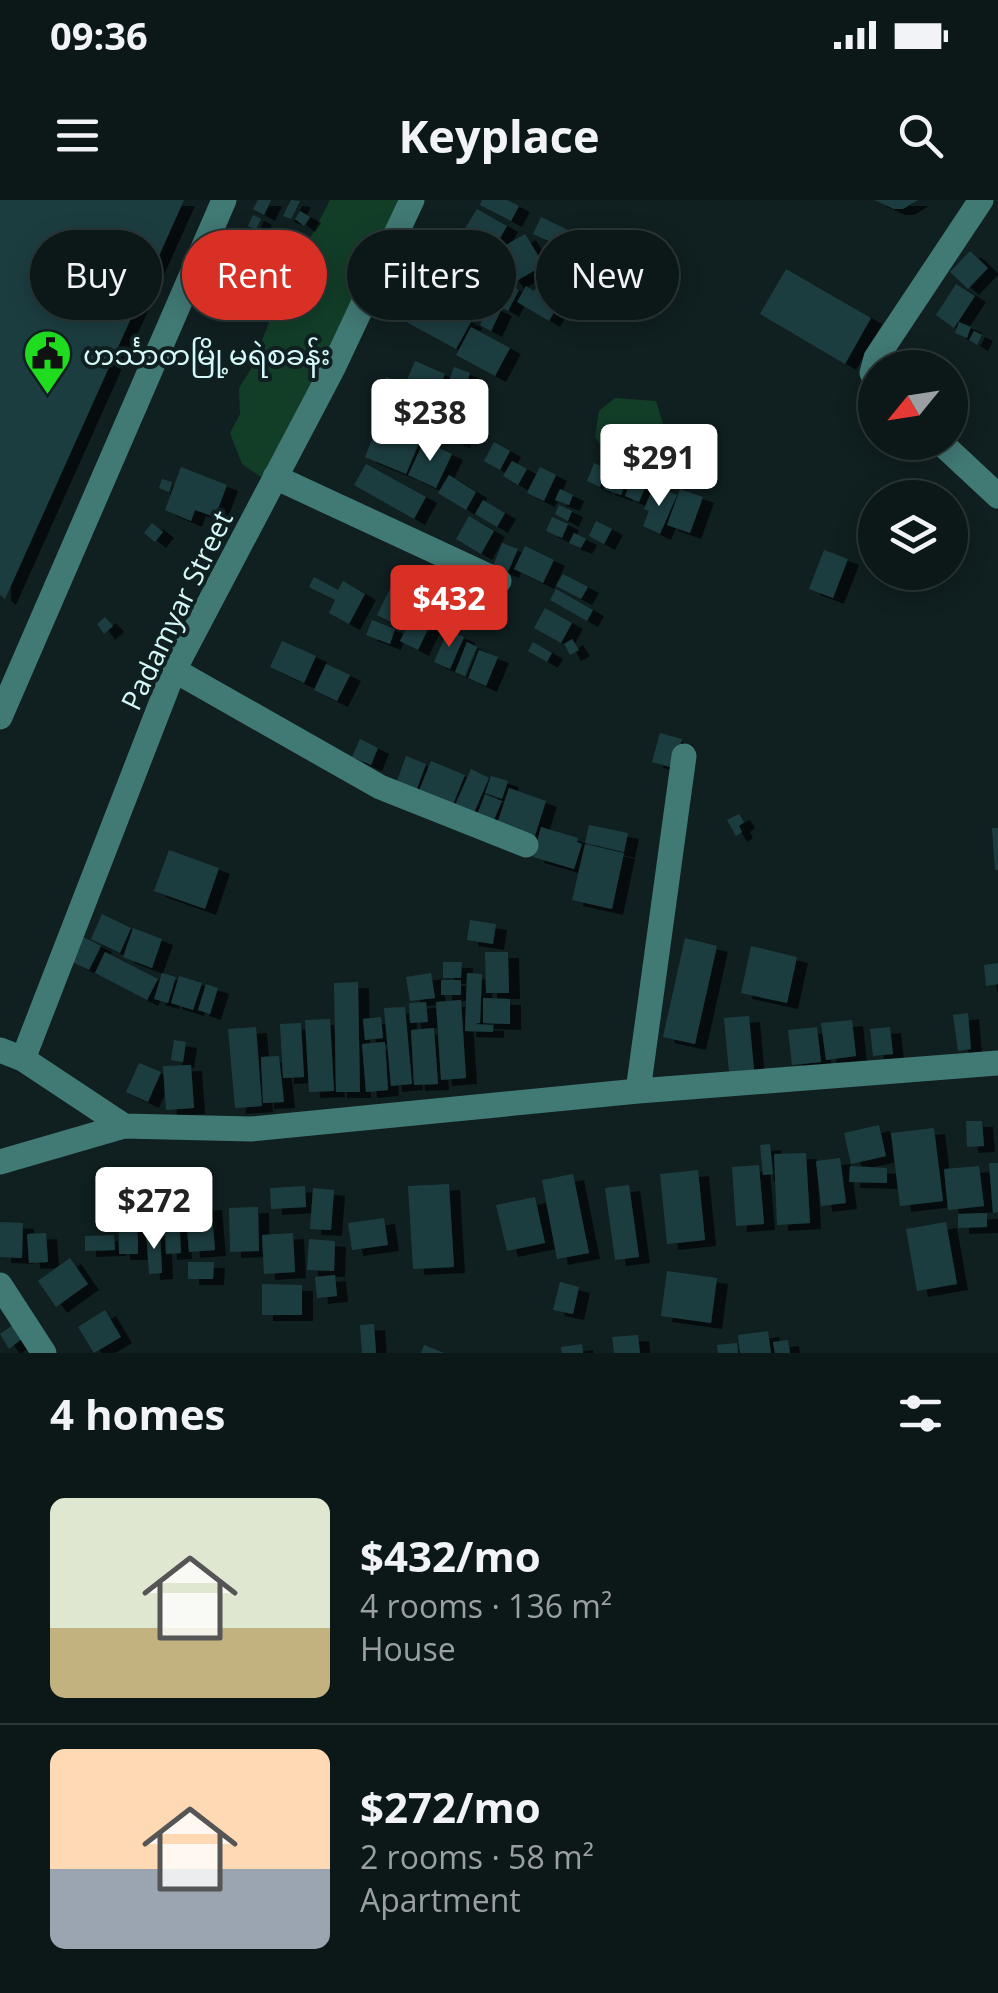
<!DOCTYPE html>
<html lang="en">
<head>
<meta charset="utf-8">
<style>
  body { margin:0; font-family:"Open Sans","Noto Sans Myanmar",sans-serif; background:#1a2425; color:#f1f3f6; height:100vh; display:flex; flex-direction:column; font-size:38px; white-space:nowrap }
  * { box-sizing:border-box; margin:0 }
  p { font-size:32px; color:#9a9fa2 }
  .icon { flex:none; width:55px; height:55px; fill:none; stroke:currentColor; stroke-width:2; stroke-linecap:round; stroke-linejoin:round }
  .map { position:relative; height:1153px; overflow:hidden }
  .details { display:flex; flex-direction:column; background:#0c1718; flex:1 }
  .details>* { flex:none }
  .guide { position:absolute; left:30px; top:30px; width:940px; height:90px; display:flex; gap:20px }
  .needle { width:65px; rotate:240deg }
  .tools { position:absolute; left:858px; top:150px; display:grid; gap:20px }
  .tools a { display:grid; place-items:center; width:110px; height:110px; border-radius:50%; background:#0c1718; box-shadow:0 5px 25px #0003,0 0 0 2px #2c3637; font-size:50px }
  .price { position:absolute; translate:-50% -85px; padding:0 22px; border-radius:10px; background:#fff; color:#222; font-size:32px; line-height:65px; filter:drop-shadow(0 2px 5px #0008) }
  .price::after { content:''; position:absolute; left:50%; top:60px; width:30px; height:22px; margin-left:-15px; background:inherit; clip-path:polygon(0 0,100% 0,50% 100%) }
  .price.on { background:#d93025; color:#fff }
  ul { padding:0; list-style:none }
  li { display:flex; align-items:center; gap:30px; height:250px; padding:0 50px }
  li+li { border-top:2px solid #2c3637 }
  li span { display:grid; place-items:center; flex:none; width:280px; height:200px; border-radius:15px; color:#555 }
  li>.icon { margin-inline-start:auto }
  span .icon { width:120px; height:120px; fill:#fffc; stroke-width:1 }
  li b { font-size:42px }
  h2 { display:flex; justify-content:space-between; align-items:center; height:120px; padding:0 50px; font-size:42px }
  .pill { padding:0 35px; border-radius:45px; background:#0c1718; box-shadow:0 5px 25px #0003,0 0 0 2px #2c3637; font-size:35px; line-height:90px }
  .pill.on { background:#d93025; color:#fff }
  .status { display:flex; justify-content:space-between; align-items:center; height:70px; padding:0 50px; background:#0c1718; direction:ltr }
  .status svg { height:28px; fill:currentColor }
  header { display:flex; justify-content:space-between; align-items:center; height:130px; padding:0 50px; background:#0c1718; font-size:45px; font-weight:700 }
  .map>svg:first-child { display:block }
  .water { fill:#123e28 }
  .building { fill:#1f3c3f; filter:url(#shadow) }
  .lines { fill:none; stroke-linecap:round; stroke-linejoin:round }
  .minor { stroke:#417975; stroke-width:25 }
  .labels { text-anchor:middle; dominant-baseline:central; stroke-width:8; stroke-linejoin:round; paint-order:stroke }
  .poi-label { font-size:28px; fill:#d5f9f9; stroke:#101f20; text-anchor:start }
  .street-label { font-size:28px; fill:#d5f9f9; stroke:#101f20 }
</style>
</head>
<body>
<div class="status"><b>09:36</b><svg viewBox="0 0 49 12"><path d="M0 12V9h3v3zM5 12V6h3v6zM10 12V3h3v9zM15 12V0h3v12zM26 1h20v11H26zM47 4h2v5h-2z"/></svg></div>
<header><svg class="icon" aria-label="menu" viewBox="0 0 24 24"><path d="M4 6h16M4 12h16M4 18h16"/></svg>Keyplace<svg class="icon" aria-label="search" viewBox="0 0 24 24"><circle cx="10" cy="10" r="6"/><path d="M15 15l6 6"/></svg></header>
<div class="map">
<svg width="998" height="1153" viewBox="0 0 998 1153">
  <defs>
    <filter id="shadow"><feDropShadow dx="11" dy="6" stdDeviation="0" flood-color="#0009"/></filter>
  </defs>
  <rect width="100%" height="100%" fill="#101f20"/>
  <path class="water" d="M 330,0 L 421,0 L 264,279 L 242,264 L 230,233 L 240,214 L 239,188 L 251,169 L 274,109 Z
    M 615,198 L 656,201 L 667,236 L 656,255 L 636,260 L 608,255 L 595,237 L 599,211 Z"/>
  <path class="building" d="M 0,0 L 184,0 L 5,399 L 0,395 Z
    M 258,0 L 271,0 L 264,15 L 253,9 Z
    M 291,0 L 300,1 L 291,19 L 283,16 Z
    M 482,0 L 507,0 L 519,6 L 511,21 L 480,5 Z
    M 874,0 L 918,0 L 903,9 L 894,9 Z
    M 477,9 L 507,26 L 495,47 L 464,30 Z
    M 300,11 L 310,17 L 304,26 L 295,19 Z
    M 253,15 L 261,19 L 256,29 L 248,26 Z
    M 541,17 L 568,30 L 560,46 L 533,34 Z
    M 264,31 L 271,35 L 263,50 L 256,46 Z
    M 525,34 L 544,65 L 513,83 L 494,52 Z
    M 466,50 L 482,60 L 468,82 L 453,72 Z
    M 970,51 L 988,68 L 968,89 L 950,72 Z
    M 551,62 L 575,76 L 549,121 L 517,102 L 526,86 L 534,91 Z
    M 485,63 L 500,73 L 485,95 L 471,86 Z
    M 786,69 L 871,118 L 845,164 L 760,114 Z
    M 448,82 L 485,100 L 476,118 L 439,99 Z
    M 506,83 L 519,90 L 508,111 L 495,103 Z
    M 956,84 L 975,96 L 954,128 L 936,115 Z
    M 423,95 L 471,122 L 456,149 L 408,123 Z
    M 490,105 L 501,110 L 491,131 L 480,125 Z
    M 959,122 L 971,127 L 967,138 L 955,133 Z
    M 471,127 L 510,148 L 495,176 L 456,155 Z
    M 974,131 L 982,135 L 977,145 L 969,140 Z
    M 415,161 L 445,174 L 437,193 L 407,180 Z
    M 454,167 L 470,173 L 466,185 L 476,189 L 470,207 L 443,198 Z
    M 386,177 L 424,192 L 411,224 L 373,208 Z
    M 426,198 L 469,215 L 459,242 L 415,224 Z
    M 379,223 L 420,241 L 406,274 L 365,257 Z
    M 424,241 L 452,254 L 436,288 L 408,275 Z
    M 494,242 L 510,251 L 500,270 L 484,261 Z
    M 512,261 L 527,269 L 518,285 L 503,276 Z
    M 594,263 L 608,269 L 600,287 L 587,281 Z
    M 366,264 L 426,297 L 414,319 L 354,285 Z
    M 613,265 L 630,272 L 621,295 L 604,289 Z
    M 181,267 L 227,285 L 215,317 L 195,310 L 191,321 L 165,310 Z
    M 540,267 L 556,275 L 544,301 L 527,293 Z
    M 634,272 L 649,278 L 639,302 L 625,296 Z
    M 449,275 L 476,292 L 466,310 L 438,293 Z
    M 162,279 L 172,282 L 169,292 L 159,288 Z
    M 654,285 L 677,295 L 660,334 L 643,326 L 649,311 L 644,309 Z
    M 560,289 L 573,295 L 569,305 L 555,300 Z
    M 680,289 L 703,297 L 690,333 L 667,325 Z
    M 483,300 L 505,313 L 497,327 L 475,314 Z
    M 559,305 L 572,311 L 568,321 L 555,314 Z
    M 469,316 L 494,331 L 481,354 L 456,339 Z
    M 552,317 L 568,324 L 562,338 L 546,331 Z
    M 596,321 L 612,329 L 604,344 L 589,336 Z
    M 152,323 L 163,332 L 155,342 L 144,333 Z
    M 574,333 L 586,339 L 581,348 L 569,343 Z
    M 502,343 L 518,349 L 508,372 L 493,366 Z
    M 525,346 L 554,360 L 543,383 L 514,369 Z
    M 824,350 L 848,359 L 833,398 L 809,389 Z
    M 563,374 L 588,387 L 581,399 L 556,386 Z
    M 314,377 L 338,390 L 343,381 L 365,394 L 349,424 L 329,413 L 335,400 L 309,387 Z
    M 391,387 L 411,397 L 397,425 L 377,415 Z
    M 556,389 L 593,410 L 587,421 L 550,400 Z
    M 419,401 L 437,410 L 418,450 L 400,441 Z
    M 545,408 L 572,423 L 561,443 L 534,428 Z
    M 105,417 L 113,426 L 104,434 L 97,424 Z
    M 372,420 L 395,429 L 390,444 L 366,435 Z
    M 448,430 L 464,437 L 450,469 L 434,462 Z
    M 572,439 L 579,450 L 570,455 L 564,444 Z
    M 282,441 L 316,456 L 304,483 L 270,467 Z
    M 467,442 L 477,447 L 465,476 L 455,472 Z
    M 533,442 L 552,453 L 547,462 L 528,451 Z
    M 479,450 L 498,457 L 486,486 L 468,478 Z
    M 326,464 L 350,475 L 337,501 L 314,490 Z
    M 660,533 L 682,539 L 674,568 L 652,562 Z
    M 360,539 L 378,548 L 371,565 L 352,557 Z
    M 406,556 L 426,564 L 417,589 L 397,581 Z
    M 431,561 L 465,575 L 452,607 L 418,593 Z
    M 471,569 L 489,578 L 474,613 L 455,605 Z
    M 491,576 L 508,581 L 502,599 L 485,593 Z
    M 509,588 L 546,601 L 533,642 L 495,630 Z
    M 485,594 L 502,601 L 491,627 L 475,620 Z
    M 739,614 L 744,622 L 739,626 L 742,632 L 736,636 L 727,620 Z
    M 589,625 L 628,633 L 624,652 L 585,643 Z
    M 541,627 L 578,638 L 577,642 L 582,644 L 574,669 L 533,657 Z
    M 992,628 L 998,628 L 998,670 L 995,670 Z
    M 585,644 L 624,653 L 612,709 L 572,700 Z
    M 169,650 L 219,668 L 205,709 L 154,691 Z
    M 102,714 L 131,728 L 120,753 L 91,739 Z
    M 470,720 L 496,724 L 493,744 L 467,740 Z
    M 133,728 L 162,739 L 152,768 L 123,757 Z
    M 83,737 L 101,746 L 89,770 L 72,762 Z
    M 685,738 L 717,746 L 695,844 L 663,837 Z
    M 751,746 L 797,757 L 787,803 L 741,793 Z
    M 105,752 L 158,779 L 147,800 L 95,773 Z
    M 485,752 L 508,752 L 509,793 L 486,793 Z
    M 443,762 L 462,762 L 461,778 L 443,778 Z
    M 998,763 L 998,784 L 986,786 L 984,765 Z
    M 162,773 L 176,777 L 168,803 L 154,799 Z
    M 431,773 L 435,798 L 410,801 L 406,777 Z
    M 467,773 L 482,774 L 480,823 L 473,824 L 493,825 L 493,832 L 465,831 Z
    M 179,776 L 202,783 L 193,810 L 171,803 Z
    M 441,780 L 461,780 L 461,795 L 441,795 Z
    M 358,782 L 360,892 L 336,892 L 334,783 Z
    M 206,784 L 218,788 L 210,814 L 198,810 Z
    M 483,798 L 510,799 L 510,824 L 483,823 Z
    M 461,800 L 466,878 L 441,880 L 436,802 Z
    M 426,802 L 428,822 L 410,823 L 409,803 Z
    M 405,807 L 412,884 L 391,886 L 384,808 Z
    M 968,813 L 971,849 L 958,851 L 953,815 Z
    M 749,816 L 754,870 L 729,872 L 724,818 Z
    M 381,817 L 383,838 L 365,840 L 363,819 Z
    M 330,819 L 334,891 L 309,892 L 305,820 Z
    M 852,820 L 856,856 L 826,860 L 821,823 Z
    M 301,823 L 304,877 L 283,878 L 280,824 Z
    M 256,827 L 262,906 L 235,908 L 228,829 Z
    M 817,827 L 821,862 L 792,865 L 788,830 Z
    M 890,827 L 893,854 L 873,856 L 870,829 Z
    M 434,828 L 438,884 L 414,885 L 411,830 Z
    M 174,840 L 186,842 L 183,862 L 171,860 Z
    M 385,842 L 388,890 L 366,892 L 362,844 Z
    M 279,856 L 284,902 L 263,903 L 261,857 Z
    M 139,863 L 161,872 L 148,902 L 126,892 Z
    M 191,865 L 194,908 L 166,910 L 163,866 Z
    M 966,921 L 982,921 L 984,946 L 967,947 Z
    M 879,925 L 886,956 L 851,964 L 844,933 Z
    M 934,928 L 943,1001 L 900,1006 L 891,933 Z
    M 770,944 L 773,974 L 763,975 L 760,945 Z
    M 806,953 L 810,1023 L 777,1025 L 774,954 Z
    M 840,958 L 846,1003 L 821,1006 L 816,961 Z
    M 989,963 L 998,963 L 998,1012 L 993,1013 Z
    M 759,965 L 764,1024 L 736,1026 L 732,967 Z
    M 850,966 L 887,968 L 887,983 L 849,982 Z
    M 979,966 L 984,1006 L 948,1010 L 944,969 Z
    M 698,970 L 705,1040 L 667,1044 L 660,974 Z
    M 573,974 L 589,1053 L 557,1059 L 542,980 Z
    M 449,984 L 454,1067 L 413,1069 L 408,986 Z
    M 629,985 L 639,1057 L 615,1060 L 605,988 Z
    M 305,986 L 306,1007 L 271,1009 L 270,988 Z
    M 313,988 L 334,990 L 331,1030 L 310,1029 Z
    M 142,992 L 159,993 L 159,1022 L 141,1021 Z
    M 163,992 L 178,992 L 181,1053 L 166,1054 Z
    M 535,997 L 545,1043 L 507,1051 L 496,1005 Z
    M 118,998 L 137,998 L 138,1054 L 119,1054 Z
    M 211,1004 L 215,1050 L 189,1052 L 185,1006 Z
    M 258,1007 L 259,1051 L 230,1052 L 229,1008 Z
    M 987,1013 L 987,1027 L 958,1028 L 958,1014 Z
    M 384,1018 L 388,1045 L 352,1050 L 348,1023 Z
    M 0,1022 L 23,1023 L 22,1058 L 0,1057 Z
    M 946,1022 L 957,1084 L 917,1091 L 906,1029 Z
    M 160,1030 L 162,1073 L 149,1074 L 146,1031 Z
    M 46,1033 L 48,1062 L 29,1063 L 27,1034 Z
    M 293,1033 L 295,1072 L 264,1074 L 262,1035 Z
    M 114,1035 L 115,1050 L 85,1051 L 85,1036 Z
    M 309,1039 L 335,1041 L 334,1071 L 307,1070 Z
    M 70,1058 L 88,1084 L 56,1107 L 38,1081 Z
    M 188,1062 L 214,1062 L 213,1079 L 188,1079 Z
    M 667,1071 L 717,1078 L 711,1123 L 661,1116 Z
    M 335,1075 L 337,1096 L 317,1098 L 315,1077 Z
    M 560,1082 L 579,1087 L 573,1114 L 553,1110 Z
    M 262,1084 L 302,1085 L 302,1115 L 262,1115 Z
    M 105,1110 L 121,1137 L 94,1153 L 78,1127 Z
    M 14,1124 L 24,1137 L 9,1149 L 0,1134 Z
    M 374,1124 L 376,1153 L 362,1153 L 360,1125 Z
    M 768,1131 L 771,1153 L 740,1153 L 738,1135 Z
    M 638,1135 L 640,1153 L 614,1153 L 612,1137 Z
    M 788,1140 L 790,1153 L 775,1153 L 773,1142 Z
    M 737,1143 L 738,1153 L 718,1153 L 717,1145 Z
    M 582,1144 L 583,1153 L 562,1153 L 561,1147 Z
    M 424,1145 L 444,1153 L 421,1153 Z"/>
  <g class="lines">
    <path class="minor" d="M 875,179 L 872,173 L 876,158 L 981,0
      M 940,242 L 998,296
      M 275,277 L 499,381
      M 174,470 L 380,587 L 526,645
      M 0,517 L 224,0
      M 0,850 L 23,859 L 124,926
      M 23,859 L 174,470 L 333,168 L 412,0
      M 638,891 L 684,556
      M 0,962 L 124,926 L 251,929 L 638,891 L 998,863
      M 0,1085 L 44,1153"/>
  </g>
  <defs>
    <symbol id="civic-pin" viewBox="-11 -11 22 30"><path d="M0 17L-7.5 6A9.5 9.5 0 1 1 7.5 6Z" fill="#1fdd1e" stroke="#101f20"/><path d="M-.6-6.5H3V-4.5H.6V-3L4-1V1h2V6H-6V1h2V-1L-.6-3ZM-1.2 2.5V6h2.4V2.5Z" fill="#111"/></symbol>
  </defs>
  <g fill-rule="evenodd">
    <use href="#civic-pin" x="20" y="126" width="55" height="75"/>
  </g>
  <g class="labels">
    <g class="poi-label">
      <text x="83" y="154">ဟင်္သာတမြို့မရဲစခန်း</text>
    </g>
    <g class="street-label">
      <text transform="translate(176 410) rotate(-64)">Padamyar Street</text>
    </g>
  </g>
</svg>
<div class="tools">
<a><svg class="needle" viewBox="-14 -14 28 28"><path d="M0-13l5 13h-10z" fill="#e53935"/><path d="M0 13l5-13h-10z" fill="#9a9fa2"/></svg></a>
<a><svg class="icon" aria-label="layers" viewBox="0 0 24 24"><path d="M12 4l9 5-9 5-9-5zM3 14l9 5 9-5"/></svg></a>
</div>
<b class="price" style="left:430px;top:264px">$238</b>
<b class="price" style="left:659px;top:309px">$291</b>
<b class="price on" style="left:449px;top:450px">$432</b>
<b class="price" style="left:154px;top:1052px">$272</b>
<div class="guide">
<a class="pill">Buy</a>
<a class="pill on">Rent</a>
<a class="pill">Filters</a>
<a class="pill">New</a>
</div>
</div>
<section class="details">
<h2>4 homes<svg class="icon" aria-label="filters" viewBox="0 0 24 24"><path d="M4 7h16M4 17h16"/><circle cx="9" cy="7" r="2"/><circle cx="15" cy="17" r="2"/></svg></h2>
<ul>
<li><span style="background:linear-gradient(#dfe7d0 65%,#c2b280 0)"><svg class="icon" aria-label="home" viewBox="0 0 24 24"><path d="M3 11l9-7 9 7M6 9v11h12V9"/></svg></span><div><b>$432/mo</b><p>4 rooms · 136 m²</p><p>House</p></div></li>
<li><span style="background:linear-gradient(#ffd9b3 60%,#9aa5b1 0)"><svg class="icon" aria-label="home" viewBox="0 0 24 24"><path d="M3 11l9-7 9 7M6 9v11h12V9"/></svg></span><div><b>$272/mo</b><p>2 rooms · 58 m²</p><p>Apartment</p></div></li>
</ul>
</section>
</body>
</html>
